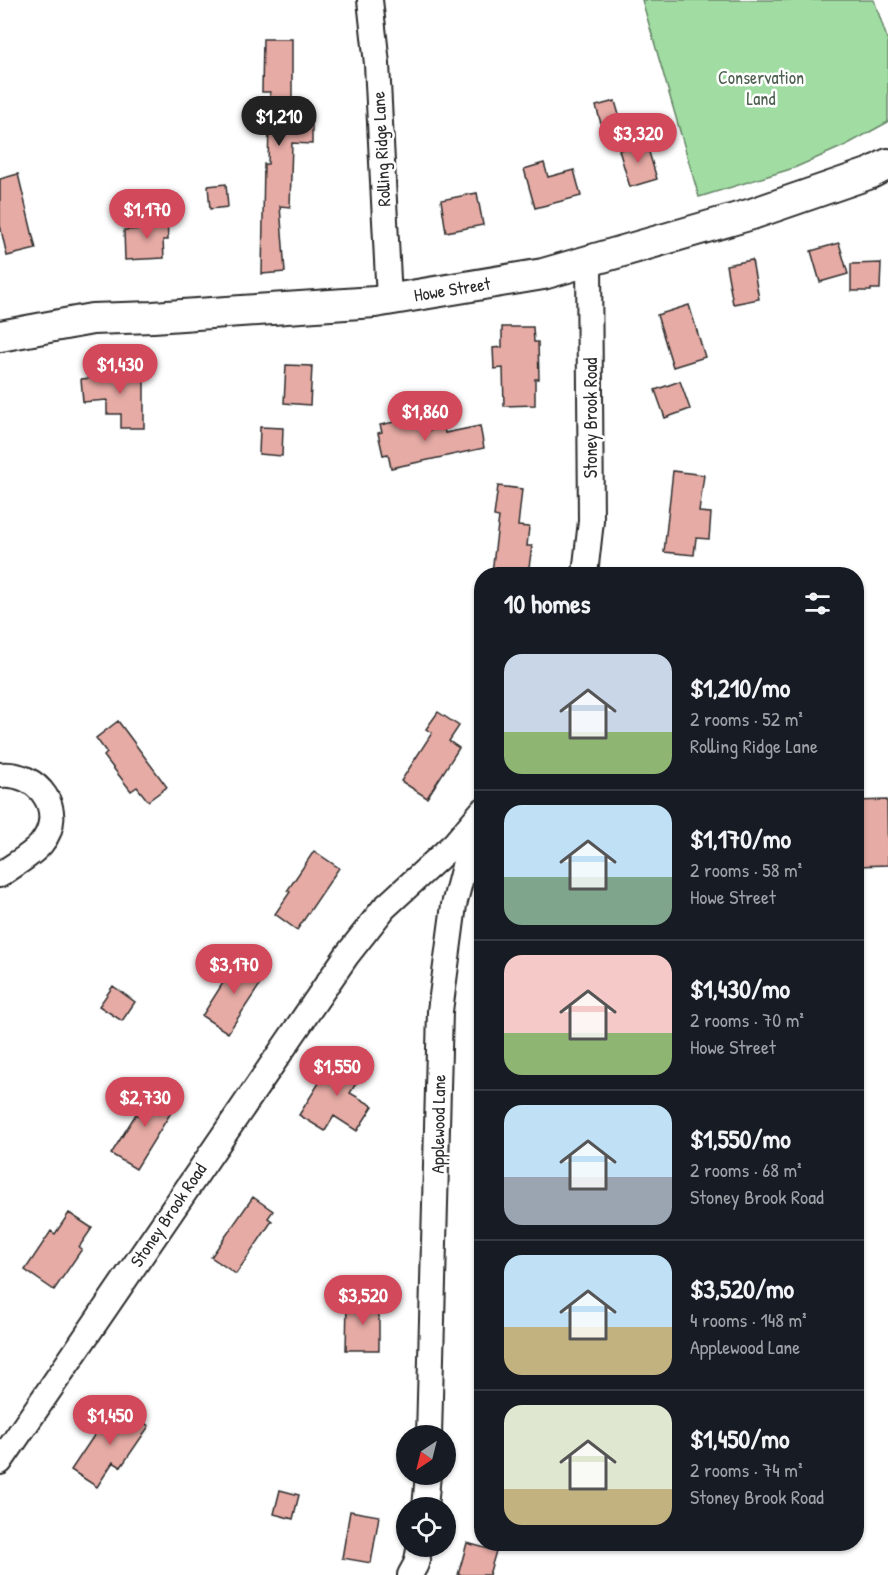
<!DOCTYPE html>
<html lang="en">
<head>
<meta charset="utf-8">
<style>
  body { margin:0; font-family:"Patrick Hand",sans-serif; background:#242831; color:#f1f3f6; height:100vh; display:flex; flex-direction:column; font-size:22px; white-space:nowrap }
  * { box-sizing:border-box; margin:0 }
  p { font-size:20px; color:#9ea1a6 }
  .icon { flex:none; width:33px; height:33px; fill:none; stroke:currentColor; stroke-width:2; stroke-linecap:round; stroke-linejoin:round }
  .map { position:relative; flex:1; overflow:hidden }
  .panel { position:absolute; left:474px; top:567px; width:390px; height:984px; display:flex; flex-direction:column; background:#171b24; border-radius:24px; box-shadow:0 2px 4px #0004 }
  .panel>* { flex:none }
  .needle { width:39px; rotate:215deg }
  .controls { position:absolute; left:396px; top:1425px; display:grid; gap:12px }
  .controls a { display:grid; place-items:center; width:60px; height:60px; border-radius:50%; background:#171b24; box-shadow:0 2px 4px #0004; font-size:30px }
  .price { position:absolute; translate:-50% -51px; padding:0 14px; border-radius:21px; background:#d1495b; color:#fff; font-size:20px; line-height:39px; filter:drop-shadow(0 2px 3px #0008) }
  .price::after { content:''; position:absolute; left:50%; top:36px; width:18px; height:14px; margin-left:-9px; background:inherit; clip-path:polygon(0 0,100% 0,50% 100%) }
  .price.current { background:#222; color:#fff }
  ul { padding:0; list-style:none }
  li { display:flex; align-items:center; gap:18px; height:150px; padding:0 30px }
  li+li { border-top:2px solid #363941 }
  li span { display:grid; place-items:center; flex:none; width:168px; height:120px; border-radius:18px; color:#555 }
  li>.icon { margin-inline-start:auto }
  span .icon { width:72px; height:72px; fill:#fffc; stroke-width:1 }
  li b { font-size:26px }
  h2 { display:flex; justify-content:space-between; align-items:center; height:72px; padding:0 30px; font-size:26px }
  .map>svg:first-child { display:block }
  .green { fill:#a1dda3; stroke:#668467; stroke-width:1.5 }
  .building { fill:#e6aba5; stroke:#2b2b2b; stroke-width:1.5 }
  .lines { fill:none; stroke-linecap:round; stroke-linejoin:round }
  .minor-casing { stroke:#2b2b2b; stroke-width:28 }
  .tertiary-casing { stroke:#2b2b2b; stroke-width:34 }
  .minor { stroke:#fff; stroke-width:24 }
  .tertiary { stroke:#fff; stroke-width:30 }
  .labels { text-anchor:middle; dominant-baseline:central; stroke-width:5; stroke-linejoin:round; paint-order:stroke }
  .park-label { font-size:18px; fill:#4e604f; stroke:#fff }
  .street-label { font-size:18px; fill:#2b2b2b; stroke:#fff }
</style>
</head>
<body>
<div class="map">
<svg width="888" height="1575" viewBox="0 0 888 1575">
  <rect width="100%" height="100%" fill="#fff"/>
  <filter id="ink" filterUnits="userSpaceOnUse"><feTurbulence type="fractalNoise" baseFrequency=".0167" numOctaves="2"/><feDisplacementMap in="SourceGraphic" scale="12" xChannelSelector="R" yChannelSelector="G"/><feConvolveMatrix kernelMatrix="1 2 1 2 8 2 1 2 1" color-interpolation-filters="sRGB"/></filter>
  <g filter="url(#ink)">
    <path class="green" d="M 642,0 L 874,0 L 888,41 L 888,122 L 846,145 L 794,168 L 699,197 Z"/>
    <path class="building" d="M 263,39 L 292,39 L 292,118 L 312,118 L 312,144 L 292,143 L 290,207 L 280,206 L 285,272 L 262,274 L 264,164 L 268,164 L 270,92 L 262,92 Z
      M 615,101 L 625,136 L 606,141 L 596,106 Z
      M 646,142 L 657,179 L 630,187 L 619,150 Z
      M 544,163 L 548,177 L 574,170 L 581,196 L 535,208 L 524,169 Z
      M 18,174 L 36,249 L 7,256 L 0,225 L 0,179 Z
      M 226,184 L 228,207 L 210,209 L 208,186 Z
      M 477,193 L 483,225 L 446,232 L 441,200 Z
      M 167,217 L 168,240 L 163,240 L 164,258 L 125,260 L 124,230 L 144,229 L 143,219 Z
      M 839,243 L 848,274 L 820,282 L 811,251 Z
      M 752,260 L 759,299 L 733,304 L 726,265 Z
      M 881,263 L 880,289 L 871,289 L 871,291 L 851,291 L 851,264 Z
      M 689,305 L 705,357 L 673,367 L 657,315 Z
      M 502,327 L 533,327 L 534,342 L 538,342 L 539,379 L 535,379 L 535,405 L 504,406 L 503,368 L 494,369 L 493,348 L 502,347 Z
      M 286,365 L 312,366 L 310,405 L 284,403 Z
      M 144,368 L 144,428 L 121,428 L 121,414 L 107,414 L 107,400 L 83,402 L 81,379 L 116,376 L 115,369 Z
      M 680,381 L 690,409 L 665,418 L 655,390 Z
      M 418,417 L 421,432 L 444,428 L 445,433 L 480,426 L 484,448 L 391,468 L 388,454 L 383,455 L 378,433 L 382,432 L 380,425 Z
      M 260,427 L 283,428 L 282,456 L 259,454 Z
      M 673,471 L 704,475 L 699,512 L 711,513 L 709,539 L 696,538 L 694,555 L 664,552 Z
      M 498,486 L 522,489 L 518,526 L 529,527 L 527,546 L 532,546 L 528,574 L 492,572 L 499,517 L 494,516 Z
      M 438,712 L 459,726 L 449,741 L 459,748 L 427,798 L 401,781 L 432,733 L 426,729 Z
      M 118,721 L 167,787 L 148,801 L 137,787 L 131,791 L 104,756 L 107,753 L 96,738 Z
      M 887,800 L 888,865 L 856,866 L 856,801 Z
      M 314,851 L 339,868 L 297,930 L 275,914 L 290,892 L 287,891 Z
      M 240,956 L 267,974 L 228,1033 L 202,1016 Z
      M 113,986 L 135,1002 L 122,1021 L 99,1006 Z
      M 337,1054 L 364,1071 L 350,1093 L 373,1106 L 357,1131 L 334,1116 L 325,1131 L 299,1115 Z
      M 160,1085 L 180,1098 L 136,1169 L 111,1154 L 136,1114 L 140,1116 Z
      M 253,1197 L 273,1211 L 268,1218 L 272,1221 L 236,1274 L 211,1257 Z
      M 69,1213 L 92,1228 L 79,1247 L 82,1249 L 54,1290 L 25,1270 L 51,1231 L 55,1234 Z
      M 347,1302 L 379,1302 L 379,1350 L 346,1350 Z
      M 118,1406 L 149,1426 L 121,1467 L 113,1462 L 97,1487 L 71,1470 L 99,1428 L 102,1429 Z
      M 280,1490 L 299,1495 L 293,1519 L 274,1514 Z
      M 350,1511 L 379,1516 L 371,1563 L 342,1558 Z
      M 467,1543 L 496,1551 L 489,1575 L 458,1575 Z"/>
    <g class="lines">
      <defs>
        <path id="minor" d="M 370,0 L 377,64 L 389,299
          M 585,574 L 591,521 L 589,261
          M 0,775 C 38,771 68,811 41,844 C 31,856 13,865 0,875
          M 429,1436 L 440,1011 L 454,905 L 474,827
          M 0,1462 L 347,955 L 384,908 L 455,843 L 482,811
          M 425,1508 L 428,1474
          M 410,1575 L 416,1564 L 420,1546"/>
        <path id="tertiary" d="M 0,336 L 92,319 L 153,317 L 375,302 L 543,274 L 752,214 L 871,173 L 888,164"/>
      </defs>
      <use href="#minor" class="minor-casing"/>
      <use href="#tertiary" class="tertiary-casing"/>
      <use href="#minor" class="minor"/>
      <use href="#tertiary" class="tertiary"/>
    </g>
  </g>
  <g class="labels">
    <g class="park-label">
      <text x="761" y="77">Conservation<tspan x="761" dy="21">Land</tspan></text>
    </g>
    <g class="street-label">
      <text transform="translate(381 149) rotate(-93)">Rolling Ridge Lane</text>
      <text transform="translate(452 289) rotate(-9)">Howe Street</text>
      <text transform="translate(590 418) rotate(-90)">Stoney Brook Road</text>
      <text transform="translate(438 1124) rotate(-89)">Applewood Lane</text>
      <text transform="translate(168 1215) rotate(-56)">Stoney Brook Road</text>
    </g>
  </g>
</svg>
<div class="controls">
<a><svg class="needle" viewBox="-14 -14 28 28"><path d="M0-13l5 13h-10z" fill="#e53935"/><path d="M0 13l5-13h-10z" fill="#9ea1a6"/></svg></a>
<a><svg class="icon" aria-label="locate" viewBox="0 0 24 24"><circle cx="12" cy="12" r="6"/><path d="M12 2v4M12 18v4M2 12h4M18 12h4"/></svg></a>
</div>
<b class="price current" style="left:279px;top:147px">$1,210</b>
<b class="price" style="left:638px;top:164px">$3,320</b>
<b class="price" style="left:147px;top:240px">$1,170</b>
<b class="price" style="left:120px;top:395px">$1,430</b>
<b class="price" style="left:425px;top:442px">$1,860</b>
<b class="price" style="left:234px;top:995px">$3,170</b>
<b class="price" style="left:337px;top:1097px">$1,550</b>
<b class="price" style="left:145px;top:1128px">$2,730</b>
<b class="price" style="left:363px;top:1326px">$3,520</b>
<b class="price" style="left:110px;top:1446px">$1,450</b>
<section class="panel">
<h2>10 homes<svg class="icon" aria-label="filters" viewBox="0 0 24 24"><path d="M4 7h16M4 17h16"/><circle cx="9" cy="7" r="2"/><circle cx="15" cy="17" r="2"/></svg></h2>
<ul>
<li><span style="background:linear-gradient(#c9d6e8 65%,#8fb573 0)"><svg class="icon" aria-label="home" viewBox="0 0 24 24"><path d="M3 11l9-7 9 7M6 9v11h12V9"/></svg></span><div><b>$1,210/mo</b><p>2 rooms · 52 m²</p><p>Rolling Ridge Lane</p></div></li>
<li><span style="background:linear-gradient(#bfe0f5 60%,#7fa58c 0)"><svg class="icon" aria-label="home" viewBox="0 0 24 24"><path d="M3 11l9-7 9 7M6 9v11h12V9"/></svg></span><div><b>$1,170/mo</b><p>2 rooms · 58 m²</p><p>Howe Street</p></div></li>
<li><span style="background:linear-gradient(#f6c9c9 65%,#8fb573 0)"><svg class="icon" aria-label="home" viewBox="0 0 24 24"><path d="M3 11l9-7 9 7M6 9v11h12V9"/></svg></span><div><b>$1,430/mo</b><p>2 rooms · 70 m²</p><p>Howe Street</p></div></li>
<li><span style="background:linear-gradient(#bfe0f5 60%,#9aa5b1 0)"><svg class="icon" aria-label="home" viewBox="0 0 24 24"><path d="M3 11l9-7 9 7M6 9v11h12V9"/></svg></span><div><b>$1,550/mo</b><p>2 rooms · 68 m²</p><p>Stoney Brook Road</p></div></li>
<li><span style="background:linear-gradient(#bfe0f5 60%,#c2b280 0)"><svg class="icon" aria-label="home" viewBox="0 0 24 24"><path d="M3 11l9-7 9 7M6 9v11h12V9"/></svg></span><div><b>$3,520/mo</b><p>4 rooms · 148 m²</p><p>Applewood Lane</p></div></li>
<li><span style="background:linear-gradient(#dfe7d0 70%,#c2b280 0)"><svg class="icon" aria-label="home" viewBox="0 0 24 24"><path d="M3 11l9-7 9 7M6 9v11h12V9"/></svg></span><div><b>$1,450/mo</b><p>2 rooms · 74 m²</p><p>Stoney Brook Road</p></div></li>
</ul>
</section>
</div>
</body>
</html>
